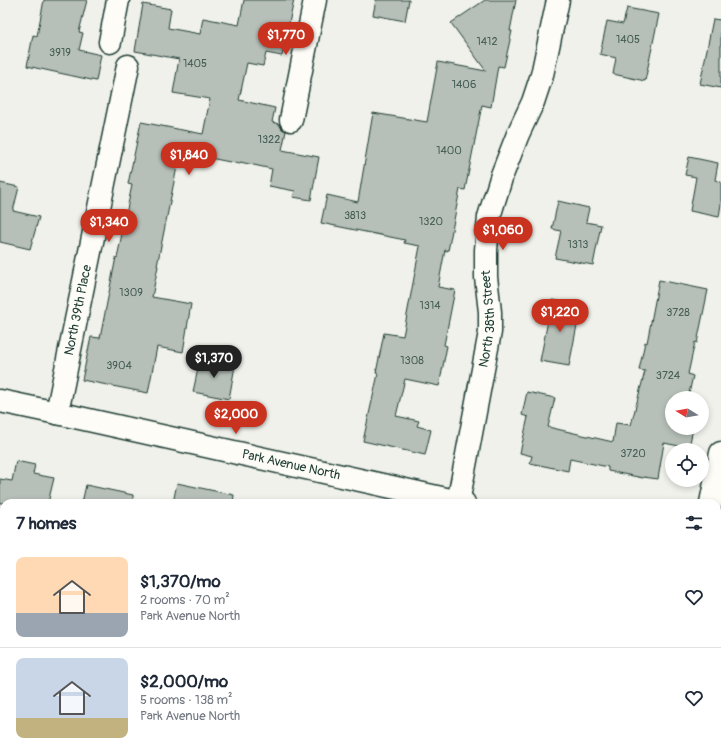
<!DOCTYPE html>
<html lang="en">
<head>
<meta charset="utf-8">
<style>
  body { margin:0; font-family:Pangolin,sans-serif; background:#f6f6f7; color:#1f2937; height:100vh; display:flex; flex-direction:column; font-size:15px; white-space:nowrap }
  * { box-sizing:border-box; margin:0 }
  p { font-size:13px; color:#747a83 }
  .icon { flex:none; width:22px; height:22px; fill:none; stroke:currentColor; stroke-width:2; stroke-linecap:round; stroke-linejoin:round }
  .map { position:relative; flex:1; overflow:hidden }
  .sheet { position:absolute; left:0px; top:499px; width:721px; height:256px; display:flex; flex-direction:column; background:#fff; border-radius:12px 12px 0 0; box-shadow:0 2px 6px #0003 }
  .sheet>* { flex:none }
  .needle { width:26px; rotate:281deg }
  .buttons { position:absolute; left:665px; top:391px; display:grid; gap:8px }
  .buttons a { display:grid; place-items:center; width:44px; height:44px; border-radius:50%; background:#fff; box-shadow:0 2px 6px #0003; font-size:20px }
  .price { position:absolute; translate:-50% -34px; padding:0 9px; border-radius:14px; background:#c8321e; color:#fff; font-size:13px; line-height:26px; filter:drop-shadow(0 1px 2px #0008) }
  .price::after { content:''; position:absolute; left:50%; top:24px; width:12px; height:9px; margin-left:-6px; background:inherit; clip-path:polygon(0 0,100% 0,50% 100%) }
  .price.selected { background:#222; color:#fff }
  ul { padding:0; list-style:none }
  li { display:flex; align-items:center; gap:12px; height:100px; padding:0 16px }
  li+li { border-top:1px solid #e0e1e3 }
  li span { display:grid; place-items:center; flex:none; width:112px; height:80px; border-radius:8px; color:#555 }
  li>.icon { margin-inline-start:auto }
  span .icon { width:48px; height:48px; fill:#fffc; stroke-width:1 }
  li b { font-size:17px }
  h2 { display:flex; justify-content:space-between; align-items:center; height:48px; padding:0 16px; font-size:17px }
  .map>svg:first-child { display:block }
  .building { fill:#b6bfb8; stroke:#1f3d34 }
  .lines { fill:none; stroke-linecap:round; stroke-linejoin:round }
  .minor-casing { stroke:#1f3d34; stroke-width:25 }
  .minor { stroke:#fdfcf7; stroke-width:22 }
  .labels { text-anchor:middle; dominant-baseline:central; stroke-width:3; stroke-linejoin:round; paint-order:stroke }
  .number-label { font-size:11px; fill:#455e55 }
  .street-label { font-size:13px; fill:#1f3d34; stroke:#fdfcf7 }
</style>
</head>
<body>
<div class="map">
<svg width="721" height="755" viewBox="0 0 721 755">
  <rect width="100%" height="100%" fill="#f0f1eb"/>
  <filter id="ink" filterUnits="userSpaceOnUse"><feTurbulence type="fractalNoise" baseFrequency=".025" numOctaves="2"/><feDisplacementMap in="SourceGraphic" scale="8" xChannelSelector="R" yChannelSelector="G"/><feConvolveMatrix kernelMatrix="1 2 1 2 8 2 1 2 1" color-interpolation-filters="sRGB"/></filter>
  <g filter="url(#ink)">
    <path class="building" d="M 44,0 L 87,0 L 79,32 L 83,33 L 79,50 L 101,55 L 96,81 L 27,66 L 33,35 L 37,36 Z
      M 244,0 L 294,0 L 282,56 L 266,53 L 263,66 L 247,63 L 239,100 L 275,108 L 272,122 L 279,124 L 282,129 L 286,131 L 282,150 L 319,157 L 311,200 L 293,197 L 295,191 L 269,186 L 272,169 L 240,162 L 240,164 L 180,152 L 157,266 L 158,266 L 152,297 L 191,304 L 183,352 L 157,347 L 148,393 L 82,380 L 91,337 L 100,338 L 116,257 L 117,258 L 132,185 L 128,184 L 141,122 L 203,134 L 210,99 L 173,93 L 179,59 L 135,51 L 143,4 L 171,9 L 168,28 L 200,34 L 203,18 L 239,25 Z
      M 376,0 L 409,0 L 405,21 L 373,15 Z
      M 485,0 L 516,0 L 510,31 L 512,31 L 504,67 L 498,66 L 491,107 L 482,105 L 465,190 L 460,189 L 448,251 L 445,250 L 438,287 L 455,290 L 444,345 L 447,346 L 439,386 L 405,379 L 396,416 L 419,421 L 417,426 L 431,430 L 425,455 L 363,441 L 378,374 L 376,373 L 384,333 L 403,336 L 420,246 L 404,243 L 405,240 L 321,223 L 327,195 L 358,202 L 373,113 L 427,122 L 438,62 L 486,71 L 451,23 Z
      M 627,8 L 659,14 L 645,81 L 613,74 L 616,58 L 600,54 L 607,21 L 623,24 Z
      M 713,19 L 721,20 L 721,88 L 700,84 Z
      M 689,157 L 718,163 L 715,180 L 721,182 L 721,204 L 719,217 L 690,211 L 696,177 L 685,175 Z
      M 0,183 L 19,187 L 13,211 L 39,217 L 30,249 L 0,242 Z
      M 558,201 L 589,208 L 586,222 L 601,225 L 593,265 L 555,258 L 561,231 L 552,229 Z
      M 659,280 L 708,290 L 697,343 L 695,342 L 688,374 L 693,376 L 688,398 L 672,398 L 672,428 L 693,428 L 689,448 L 664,443 L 658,479 L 643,477 L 643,478 L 608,471 L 608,467 L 570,459 L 568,471 L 530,463 L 532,456 L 520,453 L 528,417 L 522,415 L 527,392 L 555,398 L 548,427 L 613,442 L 616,423 L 631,425 L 645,371 L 639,370 L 645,342 L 647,343 Z
      M 552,300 L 581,305 L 569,366 L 540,361 Z
      M 200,359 L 235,366 L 229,399 L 193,392 Z
      M 16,461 L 35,465 L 33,474 L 54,478 L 48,503 L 0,503 L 0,479 L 12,481 Z
      M 177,483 L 234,495 L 233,503 L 173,503 Z
      M 86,485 L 133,495 L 133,503 L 82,503 Z"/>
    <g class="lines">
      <defs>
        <g id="minor">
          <path d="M 110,42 L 118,0"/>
          <path d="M 291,120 L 315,0"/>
          <path id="s1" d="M 0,401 L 57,413 L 464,503"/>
          <path id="s2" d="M 57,413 L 128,66"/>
          <path id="s3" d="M 458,503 L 490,332 L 490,312 L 486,277 L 486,250 L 489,217 L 502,175 L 518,134 L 533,102 L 542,75 L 558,0"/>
          <path d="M 711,503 L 721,453"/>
          <path d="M 717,557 L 721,558"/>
          <path d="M 0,685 L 4,686"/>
          <path d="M 409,755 L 410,751"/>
          <path d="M 661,755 L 662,751"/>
        </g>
      </defs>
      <use href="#minor" class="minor-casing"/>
      <use href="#minor" class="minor"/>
    </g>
  </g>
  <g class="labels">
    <g class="number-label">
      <text x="628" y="39">1405</text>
      <text x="487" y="41">1412</text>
      <text x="60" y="52">3919</text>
      <text x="195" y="63">1405</text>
      <text x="464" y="84">1406</text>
      <text x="269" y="139">1322</text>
      <text x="449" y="150">1400</text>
      <text x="355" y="215">3813</text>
      <text x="431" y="221">1320</text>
      <text x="578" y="244">1313</text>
      <text x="131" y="292">1309</text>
      <text x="430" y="305">1314</text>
      <text x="678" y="312">3728</text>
      <text x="412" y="360">1308</text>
      <text x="119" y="365">3904</text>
      <text x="668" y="375">3724</text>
      <text x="633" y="453">3720</text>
    </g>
    <g class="street-label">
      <text stroke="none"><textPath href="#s2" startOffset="105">North 39th Place</textPath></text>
      <text stroke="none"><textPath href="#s3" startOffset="187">North 38th Street</textPath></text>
      <text stroke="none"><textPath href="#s1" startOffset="298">Park Avenue North</textPath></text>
    </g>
  </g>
</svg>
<div class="buttons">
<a><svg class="needle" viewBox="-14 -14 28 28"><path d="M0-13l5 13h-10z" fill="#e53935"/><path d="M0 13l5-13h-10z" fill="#747a83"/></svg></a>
<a><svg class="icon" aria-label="locate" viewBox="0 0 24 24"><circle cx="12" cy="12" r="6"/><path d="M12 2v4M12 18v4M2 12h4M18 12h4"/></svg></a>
</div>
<b class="price" style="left:286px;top:56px">$1,770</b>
<b class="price" style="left:189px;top:176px">$1,840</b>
<b class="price" style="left:109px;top:243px">$1,340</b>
<b class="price" style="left:503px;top:251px">$1,060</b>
<b class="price" style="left:560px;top:333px">$1,220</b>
<b class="price selected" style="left:214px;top:379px">$1,370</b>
<b class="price" style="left:236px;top:435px">$2,000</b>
<section class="sheet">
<h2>7 homes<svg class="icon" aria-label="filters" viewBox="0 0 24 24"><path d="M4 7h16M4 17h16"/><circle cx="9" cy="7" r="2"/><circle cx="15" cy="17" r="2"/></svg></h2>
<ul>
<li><span style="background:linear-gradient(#ffd9b3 70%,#9aa5b1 0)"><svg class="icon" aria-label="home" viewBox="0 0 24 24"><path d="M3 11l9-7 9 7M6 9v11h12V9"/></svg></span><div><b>$1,370/mo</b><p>2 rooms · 70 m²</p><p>Park Avenue North</p></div><svg class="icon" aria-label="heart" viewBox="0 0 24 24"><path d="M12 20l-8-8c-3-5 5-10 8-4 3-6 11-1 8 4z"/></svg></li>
<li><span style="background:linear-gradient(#c9d6e8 75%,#c2b280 0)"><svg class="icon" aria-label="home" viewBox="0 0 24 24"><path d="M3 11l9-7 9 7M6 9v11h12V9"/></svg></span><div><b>$2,000/mo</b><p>5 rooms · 138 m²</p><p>Park Avenue North</p></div><svg class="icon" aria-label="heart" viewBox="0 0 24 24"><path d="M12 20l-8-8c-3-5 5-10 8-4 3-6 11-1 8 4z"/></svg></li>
</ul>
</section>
</div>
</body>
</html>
